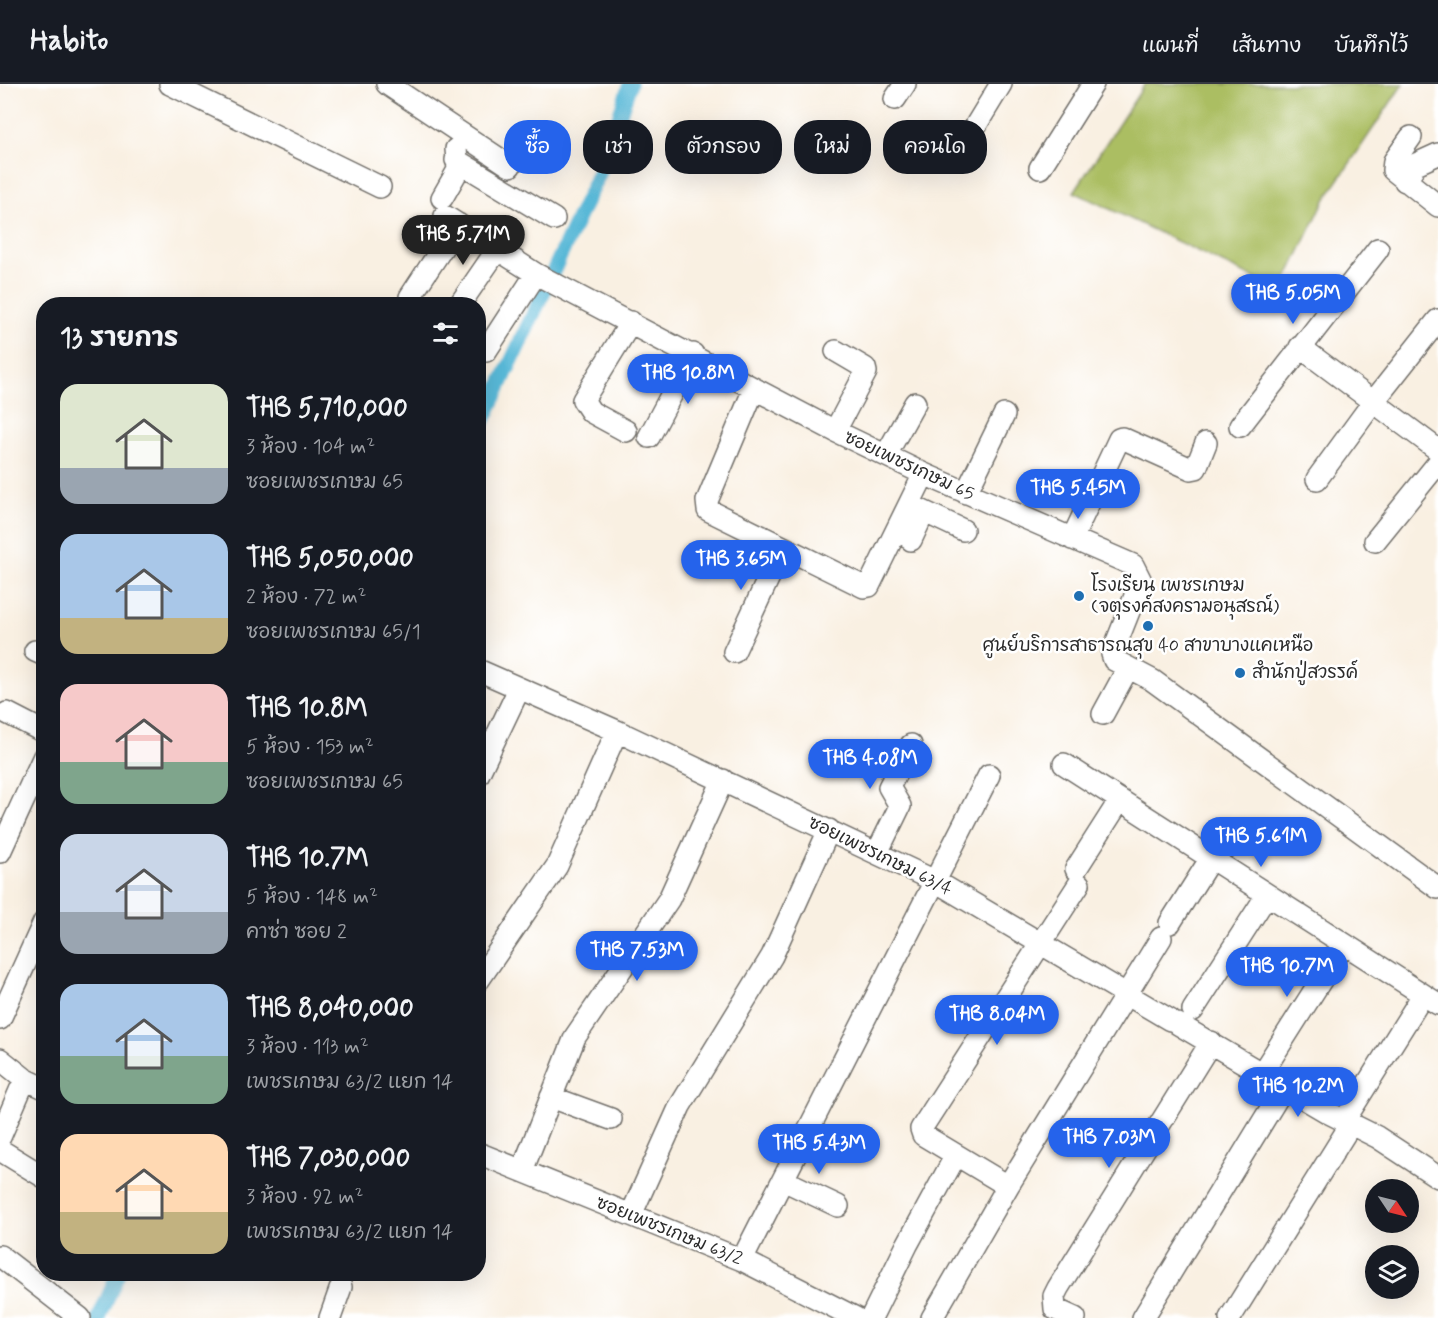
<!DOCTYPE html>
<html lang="th">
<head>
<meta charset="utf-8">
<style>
  body { margin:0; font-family:Mynerve,"Playpen Sans Thai",sans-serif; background:#20242c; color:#f1f3f6; height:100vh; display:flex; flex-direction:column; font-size:22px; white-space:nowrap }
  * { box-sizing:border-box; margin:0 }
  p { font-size:20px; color:#9ea1a6 }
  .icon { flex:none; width:33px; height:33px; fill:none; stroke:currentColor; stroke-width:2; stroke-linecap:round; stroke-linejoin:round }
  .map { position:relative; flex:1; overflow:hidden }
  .drawer { position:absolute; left:36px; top:213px; width:450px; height:984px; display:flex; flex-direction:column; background:#171b24; border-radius:24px; box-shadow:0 6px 24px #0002 }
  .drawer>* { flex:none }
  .hud { position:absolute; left:504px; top:36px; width:570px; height:54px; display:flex; gap:12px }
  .needle { width:39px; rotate:125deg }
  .buttons { position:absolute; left:1365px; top:1095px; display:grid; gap:12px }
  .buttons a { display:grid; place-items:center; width:54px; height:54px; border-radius:50%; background:#171b24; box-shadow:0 6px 24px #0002; font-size:30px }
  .price { position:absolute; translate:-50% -51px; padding:0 14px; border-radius:21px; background:#2563eb; color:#fff; font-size:20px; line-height:39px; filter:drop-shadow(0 2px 3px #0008) }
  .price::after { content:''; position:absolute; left:50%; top:36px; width:18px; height:14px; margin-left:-9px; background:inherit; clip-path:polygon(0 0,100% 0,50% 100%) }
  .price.selected { background:#222; color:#fff }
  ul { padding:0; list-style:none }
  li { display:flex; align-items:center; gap:18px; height:150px; padding:0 24px }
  li span { display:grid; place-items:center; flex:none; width:168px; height:120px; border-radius:18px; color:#555 }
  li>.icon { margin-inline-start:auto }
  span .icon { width:72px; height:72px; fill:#fffc; stroke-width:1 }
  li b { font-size:26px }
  h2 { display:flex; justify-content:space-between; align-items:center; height:72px; padding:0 24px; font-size:26px }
  .chip { padding:0 21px; border-radius:24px; background:#171b24; box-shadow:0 6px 24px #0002; font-size:21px; line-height:54px }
  .chip.selected { background:#2563eb; color:#fff }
  header { display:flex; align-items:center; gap:36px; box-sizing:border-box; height:84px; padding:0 30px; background:#171b24; border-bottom:2px solid #363941 }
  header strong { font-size:28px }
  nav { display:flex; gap:33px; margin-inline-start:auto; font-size:21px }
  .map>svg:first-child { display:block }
  .green { fill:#abbe62; stroke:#6b7446; stroke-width:1.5 }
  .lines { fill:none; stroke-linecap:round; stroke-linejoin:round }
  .canal { stroke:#59b8d7; stroke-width:15 }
  .minor-casing { stroke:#73706b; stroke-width:24 }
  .minor { stroke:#fff; stroke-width:21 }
  .poi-dot { fill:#1f6fb2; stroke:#fff; stroke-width:2 }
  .labels { text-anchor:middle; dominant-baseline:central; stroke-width:5; stroke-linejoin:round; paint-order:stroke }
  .street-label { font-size:18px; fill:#2b2b2b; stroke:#fff }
  .poi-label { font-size:18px; fill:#2b2b2b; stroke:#fff; text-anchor:start }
</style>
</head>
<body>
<header>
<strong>Habito</strong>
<nav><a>แผนที่</a><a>เส้นทาง</a><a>บันทึกไว้</a></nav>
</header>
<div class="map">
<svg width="1438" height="1234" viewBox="0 0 1438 1234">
  <rect width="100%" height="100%" fill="#fff"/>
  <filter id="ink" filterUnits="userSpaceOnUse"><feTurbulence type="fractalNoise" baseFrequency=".0167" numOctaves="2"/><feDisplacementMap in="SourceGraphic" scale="12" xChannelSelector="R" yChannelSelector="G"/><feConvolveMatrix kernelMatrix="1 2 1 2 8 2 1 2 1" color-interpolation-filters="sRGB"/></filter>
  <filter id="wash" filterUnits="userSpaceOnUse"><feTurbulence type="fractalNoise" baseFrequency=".008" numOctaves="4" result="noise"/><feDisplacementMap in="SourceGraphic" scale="24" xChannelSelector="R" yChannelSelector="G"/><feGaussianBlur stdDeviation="1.35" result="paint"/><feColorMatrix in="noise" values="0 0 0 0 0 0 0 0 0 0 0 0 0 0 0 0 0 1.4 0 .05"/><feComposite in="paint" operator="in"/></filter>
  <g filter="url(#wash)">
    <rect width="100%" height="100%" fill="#f9f0e2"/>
    <path class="green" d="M 1145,0 L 1403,0 L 1323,119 L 1281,207 L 1074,108 Z"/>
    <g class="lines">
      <path class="canal" d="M 478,349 L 604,78 L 630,0
        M 99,1234 L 118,1190"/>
    </g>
  </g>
  <g filter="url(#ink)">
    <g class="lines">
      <defs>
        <path id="minor" d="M 170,0 L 380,103
          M 387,0 L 510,82
          M 895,15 L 905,0
          M 973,46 L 1001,0
          M 1411,53 L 1394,77 L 1393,86 L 1438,122
          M 456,76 L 554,135
          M 1040,84 L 1093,0
          M 1405,97 L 1416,80 L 1438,70
          M 442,114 L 458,86 L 456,65
          M 445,132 L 536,190 L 835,347 L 924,390 L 1133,481 L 1141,497 L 1112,570 L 1114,576 L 1152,596 L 1438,804
          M 410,213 L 458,140
          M 460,220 L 497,166
          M 1300,263 L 1438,366
          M 486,267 L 536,190
          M 754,305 L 707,417 L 708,426 L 864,503 L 869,502 L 924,390
          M 1240,342 L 1378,165
          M 626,347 L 591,328 L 583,316 L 631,238
          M 835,347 L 866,288 L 865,284 L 836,267
          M 649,353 L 693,270
          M 886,371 L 915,319
          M 1317,395 L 1374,317 L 1438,236
          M 966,409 L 1004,331
          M 910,421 L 963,446
          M 1072,455 L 1119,355 L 1122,354 L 1191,385 L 1196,384 L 1206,359
          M 911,456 L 924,428
          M 1375,457 L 1438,379
          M 35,567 L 44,571
          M 734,568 L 783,463
          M 478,586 L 617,647 L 935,797 L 1170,936
          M 7,629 L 44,648
          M 1103,630 L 1128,584
          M 1064,680 L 1438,920
          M 478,691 L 519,605
          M 0,768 L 44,672
          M 877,769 L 900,722 L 889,703 L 911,661
          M 1076,785 L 1120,716
          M 1170,839 L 1211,774
          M 478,897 L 557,782 L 617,647
          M 1193,926 L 1267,811
          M 0,935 L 44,838
          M 1178,940 L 1327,1028 L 1377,1053 L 1438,1093
          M 0,975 L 25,995 L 44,1004
          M 1262,989 L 1344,860
          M 551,1013 L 611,1035
          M 1344,1037 L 1423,911
          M 0,1053 L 25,995
          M 0,1066 L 44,1093
          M 478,1069 L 742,1176 L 856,1234
          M 522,1087 L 575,953 L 669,815 L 723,696
          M 783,1096 L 838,1122
          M 1008,1102 L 923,1051 L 921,1045 L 1079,800
          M 631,1131 L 680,1022 L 772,872 L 829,746
          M 0,1172 L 80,1234
          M 742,1176 L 989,691
          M 330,1234 L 341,1203
          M 871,1234 L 907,1161 L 956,1071
          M 932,1234 L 1008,1102 L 1161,854
          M 1075,1234 L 1055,1225 L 1054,1212 L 1058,1204 L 1211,958
          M 1143,1234 L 1284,1003
          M 1230,1234 L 1351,1040"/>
      </defs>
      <use href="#minor" class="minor-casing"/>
      <use href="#minor" class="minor"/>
    </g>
  </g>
  <g class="poi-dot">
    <circle cx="1079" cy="512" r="6"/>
    <circle cx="1148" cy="542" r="6"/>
    <circle cx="1240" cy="589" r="6"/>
  </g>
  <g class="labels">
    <g class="street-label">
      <text transform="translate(909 382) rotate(25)">ซอยเพชรเกษม 65</text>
      <text transform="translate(880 772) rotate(26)">ซอยเพชรเกษม 63/4</text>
      <text transform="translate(669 1147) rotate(22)">ซอยเพชรเกษม 63/2</text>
    </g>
    <g class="poi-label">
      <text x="1091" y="502">โรงเรียน เพชรเกษม<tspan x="1091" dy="21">(จตุรงค์สงครามอนุสรณ์)</tspan></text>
      <text x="1148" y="562" text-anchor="middle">ศูนย์บริการสาธารณสุข 40 สาขาบางแคเหนือ</text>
      <text x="1252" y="589">สำนักปู่สวรรค์</text>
    </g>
  </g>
</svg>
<div class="buttons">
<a><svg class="needle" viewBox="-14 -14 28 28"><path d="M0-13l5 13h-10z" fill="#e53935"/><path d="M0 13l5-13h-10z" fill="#9ea1a6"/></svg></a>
<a><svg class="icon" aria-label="layers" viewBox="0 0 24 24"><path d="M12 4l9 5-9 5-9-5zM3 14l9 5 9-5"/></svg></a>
</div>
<b class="price selected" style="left:463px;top:182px">THB 5.71M</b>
<b class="price" style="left:1293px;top:241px">THB 5.05M</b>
<b class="price" style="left:688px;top:321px">THB 10.8M</b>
<b class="price" style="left:1078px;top:436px">THB 5.45M</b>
<b class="price" style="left:741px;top:507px">THB 3.65M</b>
<b class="price" style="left:870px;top:706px">THB 4.08M</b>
<b class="price" style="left:1261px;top:784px">THB 5.61M</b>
<b class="price" style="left:637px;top:898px">THB 7.53M</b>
<b class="price" style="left:1287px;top:914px">THB 10.7M</b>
<b class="price" style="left:997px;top:962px">THB 8.04M</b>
<b class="price" style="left:1298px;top:1034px">THB 10.2M</b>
<b class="price" style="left:1109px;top:1085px">THB 7.03M</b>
<b class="price" style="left:819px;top:1091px">THB 5.43M</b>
<div class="hud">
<a class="chip selected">ซื้อ</a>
<a class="chip">เช่า</a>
<a class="chip">ตัวกรอง</a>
<a class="chip">ใหม่</a>
<a class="chip">คอนโด</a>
</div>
<section class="drawer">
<h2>13 รายการ<svg class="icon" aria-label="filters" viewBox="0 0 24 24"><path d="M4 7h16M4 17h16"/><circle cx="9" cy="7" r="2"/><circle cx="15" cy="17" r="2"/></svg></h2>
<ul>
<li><span style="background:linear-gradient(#dfe7d0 70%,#9aa5b1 0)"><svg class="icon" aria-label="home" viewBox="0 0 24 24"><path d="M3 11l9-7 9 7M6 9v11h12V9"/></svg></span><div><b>THB 5,710,000</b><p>3 ห้อง · 104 m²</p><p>ซอยเพชรเกษม 65</p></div></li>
<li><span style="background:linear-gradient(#a9c7e8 70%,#c2b280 0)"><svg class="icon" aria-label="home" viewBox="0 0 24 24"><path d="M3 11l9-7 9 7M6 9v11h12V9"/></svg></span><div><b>THB 5,050,000</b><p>2 ห้อง · 72 m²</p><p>ซอยเพชรเกษม 65/1</p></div></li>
<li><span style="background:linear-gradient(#f6c9c9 65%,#7fa58c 0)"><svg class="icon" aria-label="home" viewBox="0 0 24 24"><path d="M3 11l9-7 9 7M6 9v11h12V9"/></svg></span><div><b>THB 10.8M</b><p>5 ห้อง · 153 m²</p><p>ซอยเพชรเกษม 65</p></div></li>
<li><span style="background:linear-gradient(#c9d6e8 65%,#9aa5b1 0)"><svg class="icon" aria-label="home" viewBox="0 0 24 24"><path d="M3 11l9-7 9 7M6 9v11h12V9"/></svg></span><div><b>THB 10.7M</b><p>5 ห้อง · 148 m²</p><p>คาซ่า ซอย 2</p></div></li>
<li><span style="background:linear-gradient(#a9c7e8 60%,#7fa58c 0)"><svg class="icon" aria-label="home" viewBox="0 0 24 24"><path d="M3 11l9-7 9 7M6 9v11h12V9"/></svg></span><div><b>THB 8,040,000</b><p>3 ห้อง · 113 m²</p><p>เพชรเกษม 63/2 แยก 14</p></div></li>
<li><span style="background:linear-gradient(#ffd9b3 65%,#c2b280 0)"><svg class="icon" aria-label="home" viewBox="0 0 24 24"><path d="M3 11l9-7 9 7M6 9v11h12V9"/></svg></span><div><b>THB 7,030,000</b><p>3 ห้อง · 92 m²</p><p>เพชรเกษม 63/2 แยก 14</p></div></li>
</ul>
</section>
</div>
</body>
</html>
